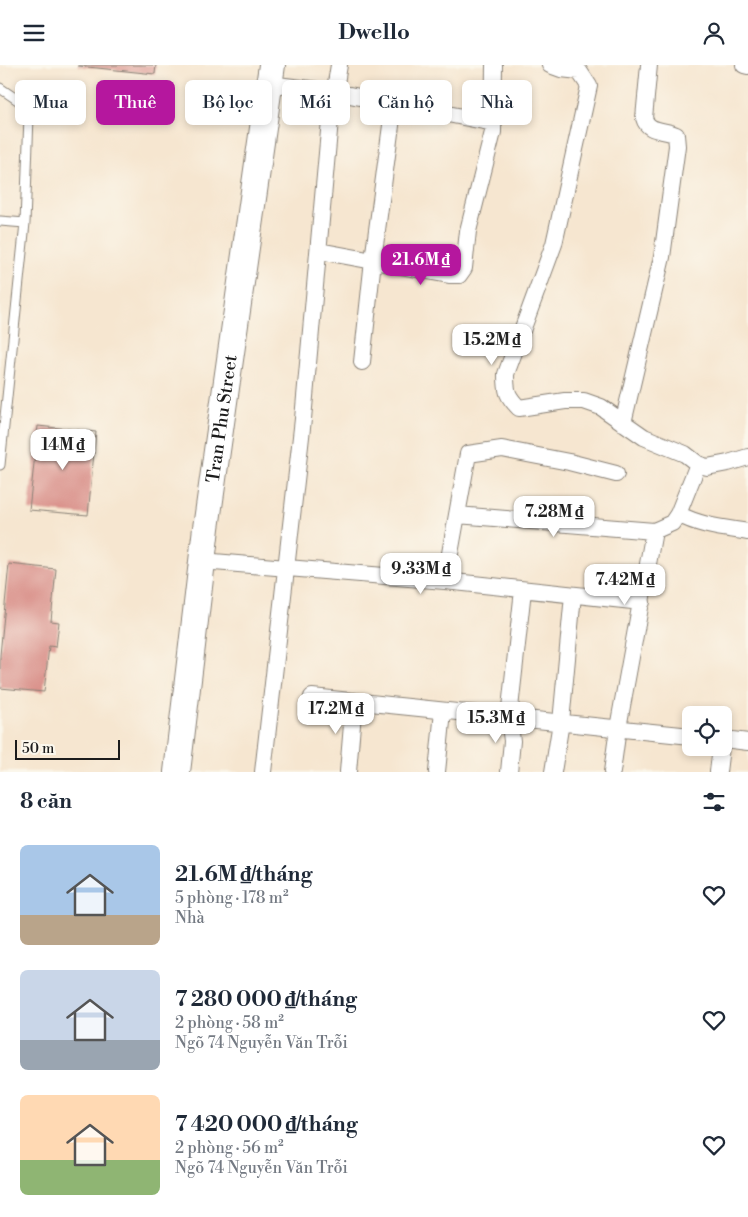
<!DOCTYPE html>
<html lang="vi">
<head>
<meta charset="utf-8">
<style>
  body { margin:0; font-family:"Libre Bodoni",serif; background:#f6f6f7; color:#1f2937; height:100vh; display:flex; flex-direction:column; font-size:19px; white-space:nowrap }
  * { box-sizing:border-box; margin:0 }
  p { font-size:16px; color:#747a83 }
  .icon { flex:none; width:28px; height:28px; fill:none; stroke:currentColor; stroke-width:2; stroke-linecap:round; stroke-linejoin:round }
  .map { position:relative; height:707px; overflow:hidden }
  .sheet { display:flex; flex-direction:column; background:#fff; flex:1 }
  .sheet>* { flex:none }
  .hud { position:absolute; left:15px; top:15px; width:719px; height:45px; display:flex; gap:10px }
  .controls { position:absolute; left:682px; top:641px; display:grid; gap:10px }
  .controls a { display:grid; place-items:center; width:50px; height:50px; border-radius:8px; background:#fff; box-shadow:0 2px 8px #0003; font-size:25px }
  .scale { position:absolute; left:15px; bottom:12px; width:105px; box-sizing:border-box; padding-left:5px; border:2px solid #1c1c1c; border-top:0; font-size:14px; line-height:18px; white-space:nowrap; color:#1c1c1c; -webkit-text-stroke:4px #fbf7ec; paint-order:stroke }
  .price { position:absolute; translate:-50% -42px; padding:0 11px; border-radius:10px; background:#fff; color:#222; font-size:16px; line-height:32px; filter:drop-shadow(0 1px 2px #0008) }
  .price::after { content:''; position:absolute; left:50%; top:30px; width:15px; height:11px; margin-left:-8px; background:inherit; clip-path:polygon(0 0,100% 0,50% 100%) }
  .price.selected { background:#b5179e; color:#fff }
  ul { padding:0; list-style:none }
  li { display:flex; align-items:center; gap:15px; height:125px; padding:0 20px }
  li span { display:grid; place-items:center; flex:none; width:140px; height:100px; border-radius:8px; color:#555 }
  li>.icon { margin-inline-start:auto }
  span .icon { width:60px; height:60px; fill:#fffc; stroke-width:1 }
  li b { font-size:21px }
  h2 { display:flex; justify-content:space-between; align-items:center; height:60px; padding:0 20px; font-size:21px }
  .chip { padding:0 18px; border-radius:8px; background:#fff; box-shadow:0 2px 8px #0003; font-size:18px; line-height:45px }
  .chip.selected { background:#b5179e; color:#fff }
  header { display:flex; justify-content:space-between; align-items:center; height:65px; padding:0 20px; background:#fff; font-size:22px; font-weight:700 }
  .map>svg:first-child { display:block }
  .building { fill:#da938c }
  .lines { fill:none; stroke-linecap:round; stroke-linejoin:round }
  .service-casing { stroke:#898176; stroke-width:11 }
  .minor-casing { stroke:#898176; stroke-width:18 }
  .primary-casing { stroke:#898176; stroke-width:28 }
  .service { stroke:#fff; stroke-width:9 }
  .minor { stroke:#fff; stroke-width:16 }
  .primary { stroke:#fff; stroke-width:26 }
  .labels { text-anchor:middle; dominant-baseline:central; stroke-width:4.5; stroke-linejoin:round; paint-order:stroke }
  .street-label { font-size:18px; fill:#1c1c1c; stroke:#fbf7ec }
</style>
</head>
<body>
<header><svg class="icon" aria-label="menu" viewBox="0 0 24 24"><path d="M4 6h16M4 12h16M4 18h16"/></svg>Dwello<svg class="icon" aria-label="person" viewBox="0 0 24 24"><circle cx="12" cy="8" r="4"/><path d="M4 21q1-7 8-7t8 7"/></svg></header>
<div class="map">
<svg width="748" height="707" viewBox="0 0 748 707">
  <rect width="100%" height="100%" fill="#fbf7ec"/>
  <filter id="ink" filterUnits="userSpaceOnUse"><feTurbulence type="fractalNoise" baseFrequency=".02" numOctaves="2"/><feDisplacementMap in="SourceGraphic" scale="10" xChannelSelector="R" yChannelSelector="G"/><feConvolveMatrix kernelMatrix="1 2 1 2 8 2 1 2 1" color-interpolation-filters="sRGB"/></filter>
  <filter id="wash" filterUnits="userSpaceOnUse"><feTurbulence type="fractalNoise" baseFrequency=".0096" numOctaves="4" result="noise"/><feDisplacementMap in="SourceGraphic" scale="20" xChannelSelector="R" yChannelSelector="G"/><feGaussianBlur stdDeviation="1.12" result="paint"/><feColorMatrix in="noise" values="0 0 0 0 0 0 0 0 0 0 0 0 0 0 0 0 0 1.4 0 .05"/><feComposite in="paint" operator="in"/></filter>
  <g filter="url(#wash)">
    <rect width="100%" height="100%" fill="#f6e6d0"/>
    <g id="blocks">
      <path class="building" d="M 78,0 L 156,0 L 155,9 L 78,1 Z
        M 38,361 L 96,367 L 88,450 L 29,445 Z
        M 9,499 L 56,504 L 51,556 L 59,557 L 56,582 L 49,581 L 44,627 L 0,623 L 0,590 Z"/>
    </g>
  </g>
  <g filter="url(#ink)">
    <use href="#blocks" fill-opacity="0" stroke="#898176" stroke-width="1"/>
    <g class="lines">
      <defs>
        <path id="service" d="M 0,23 L 22,38 L 29,51 L 25,158
          M 0,156 L 25,158 L 0,400"/>
        <path id="minor" d="M 550,0 L 561,4 L 579,6 L 589,21 L 554,179 L 506,309 C 506,327 507,331 519,343 L 565,336 L 584,336 L 601,342 L 644,372 L 685,389 L 698,399 L 707,402 L 728,398 L 748,392
          M 744,0 L 748,1
          M 269,19 L 334,27 L 494,58
          M 319,186 L 449,210 L 459,210 L 464,203 L 468,166 L 493,67 L 494,0
          M 362,297 L 373,195 L 394,38
          M 623,358 L 662,192 L 677,81 L 676,70 C 664,64 648,68 644,53 L 649,0
          M 678,449 C 700,461 724,463 748,467
          M 457,450 L 654,466
          M 202,496 L 445,516 L 642,537
          M 445,516 L 468,389 L 502,384 L 569,397 L 616,409
          M 312,632 L 691,671
          M 724,674 L 748,677
          M 263,707 L 303,354 L 330,55 L 339,0
          M 348,707 L 354,636
          M 437,707 L 443,646
          M 509,707 L 512,676 L 509,652 L 523,525
          M 553,707 L 561,657 L 573,530
          M 612,707 L 618,663 L 654,466 L 672,458 L 678,449 L 698,399
          M 718,707 L 721,682"/>
        <g id="primary">
          <path id="s1" d="M 177,707 L 206,463 L 272,0"/>
        </g>
      </defs>
      <use href="#service" class="service-casing"/>
      <use href="#minor" class="minor-casing"/>
      <use href="#primary" class="primary-casing"/>
      <use href="#service" class="service"/>
      <use href="#minor" class="minor"/>
      <use href="#primary" class="primary"/>
    </g>
  </g>
  <g class="labels">
    <g class="street-label">
      <text stroke="none"><textPath href="#s1" startOffset="356">Tran Phu Street</textPath></text>
    </g>
  </g>
</svg>
<div class="controls">
<a><svg class="icon" aria-label="locate" viewBox="0 0 24 24"><circle cx="12" cy="12" r="6"/><path d="M12 2v4M12 18v4M2 12h4M18 12h4"/></svg></a>
</div>
<div class="scale">50 m</div>
<b class="price selected" style="left:421px;top:221px">21.6M ₫</b>
<b class="price" style="left:492px;top:301px">15.2M ₫</b>
<b class="price" style="left:63px;top:406px">14M ₫</b>
<b class="price" style="left:554px;top:473px">7.28M ₫</b>
<b class="price" style="left:421px;top:530px">9.33M ₫</b>
<b class="price" style="left:625px;top:541px">7.42M ₫</b>
<b class="price" style="left:336px;top:670px">17.2M ₫</b>
<b class="price" style="left:496px;top:679px">15.3M ₫</b>
<div class="hud">
<a class="chip">Mua</a>
<a class="chip selected">Thuê</a>
<a class="chip">Bộ lọc</a>
<a class="chip">Mới</a>
<a class="chip">Căn hộ</a>
<a class="chip">Nhà</a>
</div>
</div>
<section class="sheet">
<h2>8 căn<svg class="icon" aria-label="filters" viewBox="0 0 24 24"><path d="M4 7h16M4 17h16"/><circle cx="9" cy="7" r="2"/><circle cx="15" cy="17" r="2"/></svg></h2>
<ul>
<li><span style="background:linear-gradient(#a9c7e8 70%,#b9a48a 0)"><svg class="icon" aria-label="home" viewBox="0 0 24 24"><path d="M3 11l9-7 9 7M6 9v11h12V9"/></svg></span><div><b>21.6M ₫/tháng</b><p>5 phòng · 178 m²</p><p>Nhà</p></div><svg class="icon" aria-label="heart" viewBox="0 0 24 24"><path d="M12 20l-8-8c-3-5 5-10 8-4 3-6 11-1 8 4z"/></svg></li>
<li><span style="background:linear-gradient(#c9d6e8 70%,#9aa5b1 0)"><svg class="icon" aria-label="home" viewBox="0 0 24 24"><path d="M3 11l9-7 9 7M6 9v11h12V9"/></svg></span><div><b>7 280 000 ₫/tháng</b><p>2 phòng · 58 m²</p><p>Ngõ 74 Nguyễn Văn Trỗi</p></div><svg class="icon" aria-label="heart" viewBox="0 0 24 24"><path d="M12 20l-8-8c-3-5 5-10 8-4 3-6 11-1 8 4z"/></svg></li>
<li><span style="background:linear-gradient(#ffd9b3 65%,#8fb573 0)"><svg class="icon" aria-label="home" viewBox="0 0 24 24"><path d="M3 11l9-7 9 7M6 9v11h12V9"/></svg></span><div><b>7 420 000 ₫/tháng</b><p>2 phòng · 56 m²</p><p>Ngõ 74 Nguyễn Văn Trỗi</p></div><svg class="icon" aria-label="heart" viewBox="0 0 24 24"><path d="M12 20l-8-8c-3-5 5-10 8-4 3-6 11-1 8 4z"/></svg></li>
</ul>
</section>
</body>
</html>
